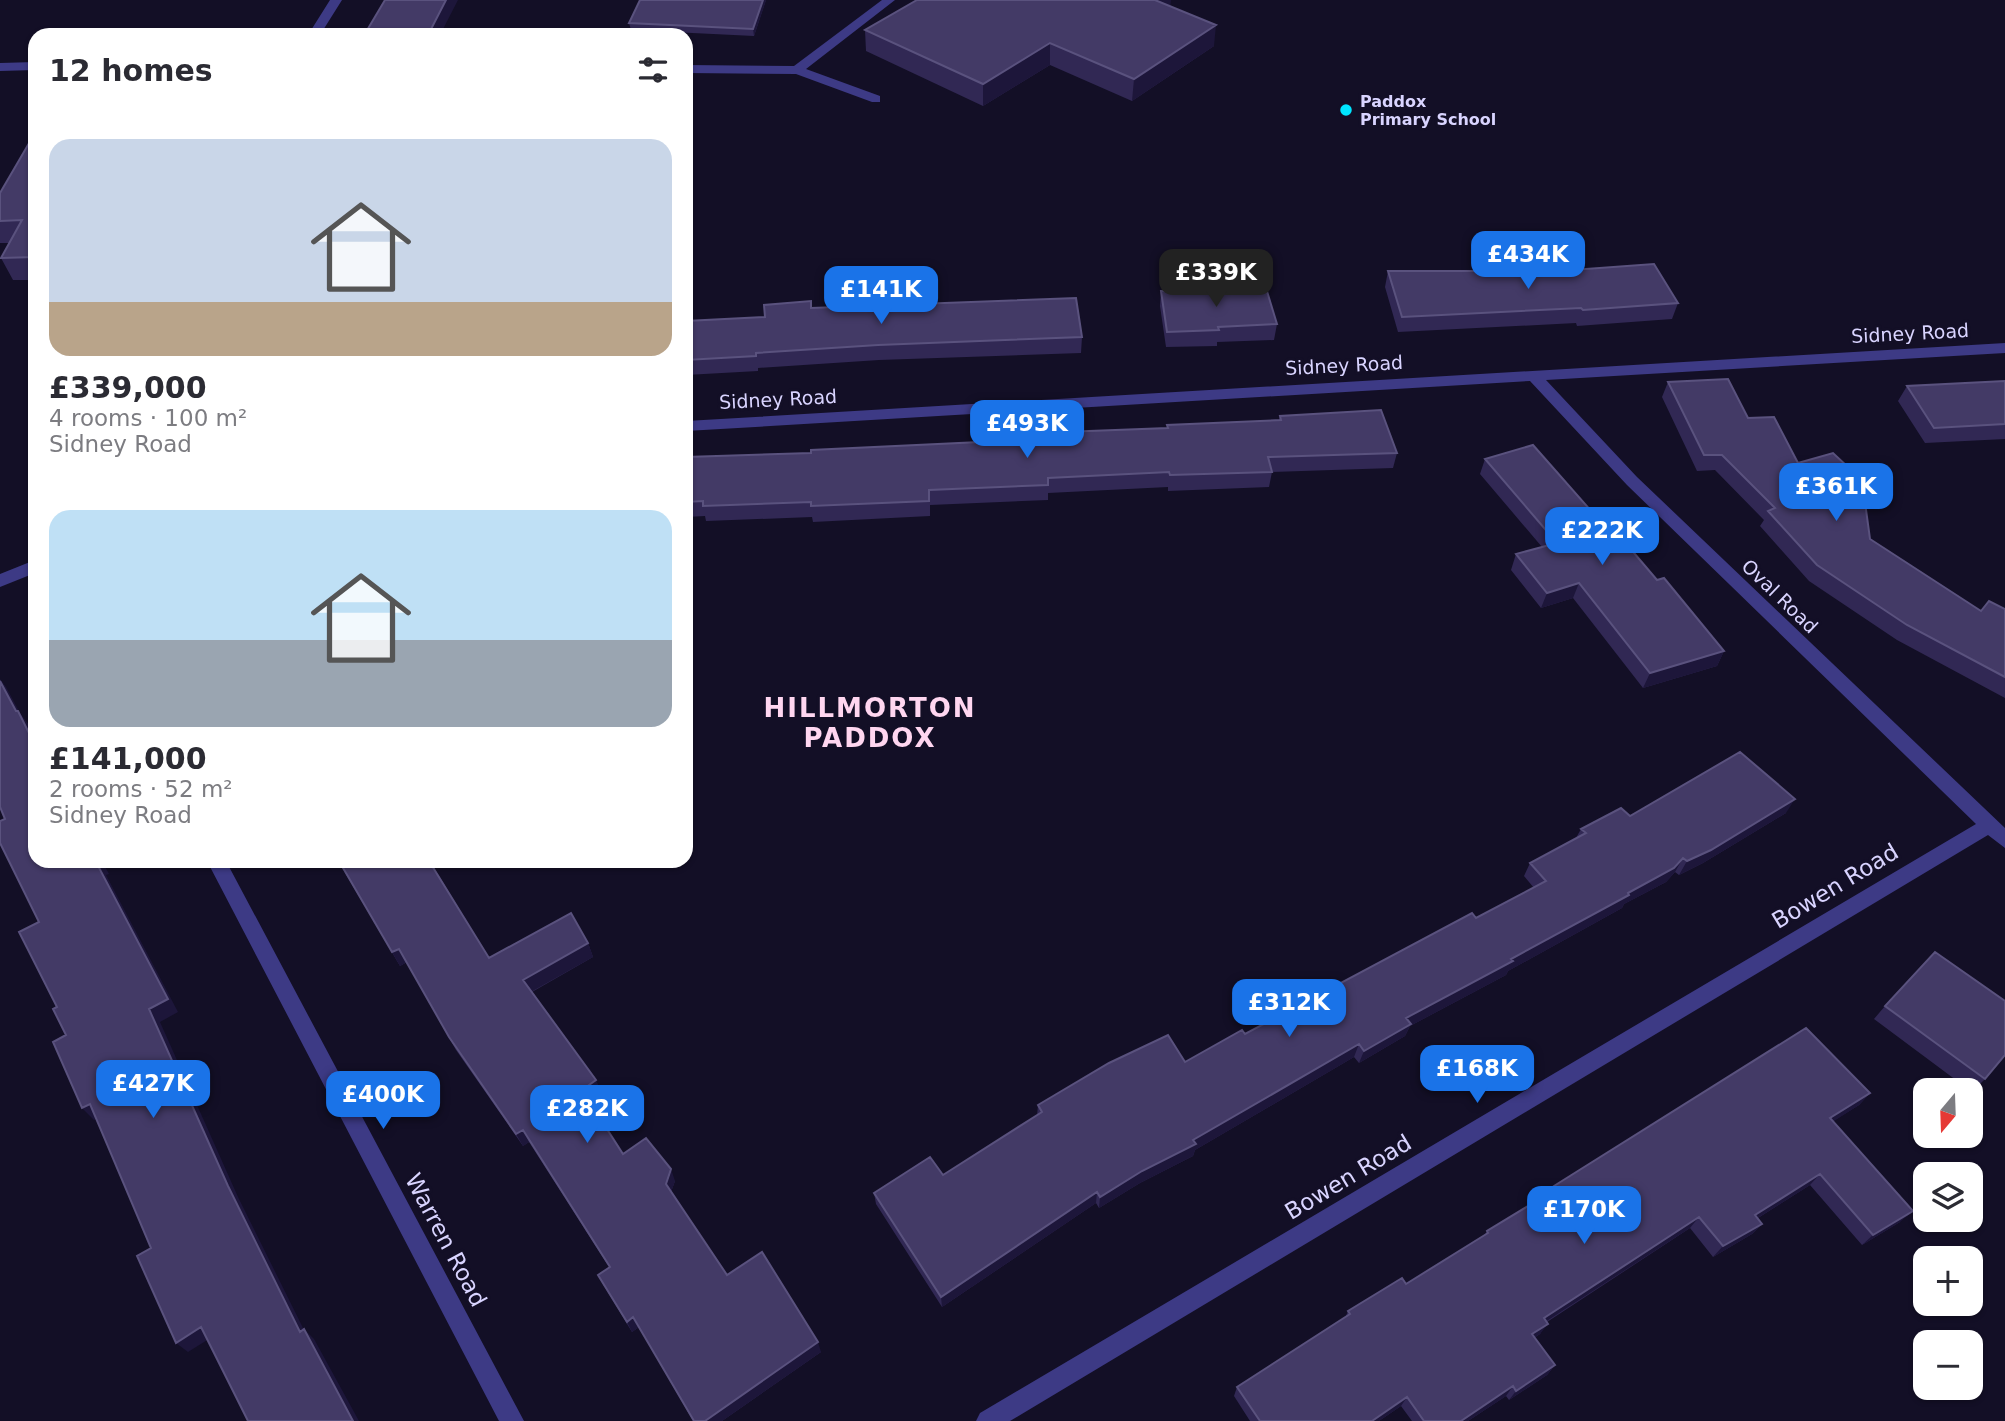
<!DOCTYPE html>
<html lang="en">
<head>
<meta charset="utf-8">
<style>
  body { margin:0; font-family:"DejaVu Sans",sans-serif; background:#f7f7f7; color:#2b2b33; height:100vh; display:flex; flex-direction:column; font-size:26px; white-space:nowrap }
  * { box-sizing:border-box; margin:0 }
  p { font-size:23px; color:#7c7c81 }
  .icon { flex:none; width:38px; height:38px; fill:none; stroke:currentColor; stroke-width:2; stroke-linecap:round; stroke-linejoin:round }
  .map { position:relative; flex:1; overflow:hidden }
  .panel { position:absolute; left:28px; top:28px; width:665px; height:840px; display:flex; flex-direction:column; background:#fff; border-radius:21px; box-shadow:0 2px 5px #0004 }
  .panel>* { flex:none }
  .needle { width:46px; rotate:199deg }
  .controls { position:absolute; left:1913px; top:1078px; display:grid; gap:14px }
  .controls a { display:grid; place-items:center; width:70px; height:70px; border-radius:14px; background:#fff; box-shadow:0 2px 5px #0004; font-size:35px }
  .price { position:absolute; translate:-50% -60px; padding:0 16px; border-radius:14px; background:#1a73e8; color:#fff; font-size:23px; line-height:46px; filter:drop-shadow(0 2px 4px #0008) }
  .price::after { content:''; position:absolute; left:50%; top:42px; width:21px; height:16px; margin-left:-10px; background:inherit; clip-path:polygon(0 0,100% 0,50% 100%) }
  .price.on { background:#222; color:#fff }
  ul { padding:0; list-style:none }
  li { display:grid; align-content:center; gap:14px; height:371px; padding:0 21px }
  li span { display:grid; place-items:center; height:217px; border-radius:21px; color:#555 }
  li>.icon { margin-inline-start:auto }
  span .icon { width:126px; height:126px; fill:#fffc; stroke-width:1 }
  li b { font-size:30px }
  h2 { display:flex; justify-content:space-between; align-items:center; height:84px; padding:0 21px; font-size:30px }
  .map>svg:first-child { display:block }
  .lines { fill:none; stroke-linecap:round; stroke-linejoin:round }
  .minor { fill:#3d3a85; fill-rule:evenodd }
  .wall { fill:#312854 }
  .shaded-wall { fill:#1d163a }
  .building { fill:#433a66; stroke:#5a527e; stroke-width:2 }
  .poi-dot { fill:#00e5ff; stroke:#130f26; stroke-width:2.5 }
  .labels { text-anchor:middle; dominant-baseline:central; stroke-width:6; stroke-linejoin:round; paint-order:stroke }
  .far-poi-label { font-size:16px; font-weight:bold; fill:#d9d4ff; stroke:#130f26; text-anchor:start }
  .street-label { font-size:19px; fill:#d9d4ff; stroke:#130f26 }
  .near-street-label { font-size:23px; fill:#d9d4ff; stroke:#130f26 }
  .district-label { font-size:26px; font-weight:bold; letter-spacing:2px; fill:#ffd6f0; stroke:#130f26 }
</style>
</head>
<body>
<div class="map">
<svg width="2005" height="1421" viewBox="0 0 2005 1421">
  <rect width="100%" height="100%" fill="#130f26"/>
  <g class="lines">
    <path class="minor" d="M 330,0 L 342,0 L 320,35 L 308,35 Z
      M 882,0 L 895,0 L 806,69 L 880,96 L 880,102 L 872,102 L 796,74 L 686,73 L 686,65 L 794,66 Z
      M 35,62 L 35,70 L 0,71 L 0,63 Z
      M 2005,343 L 2005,353 L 1546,380 L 1637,477 L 2005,828 L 2005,848 L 1988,835 L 1010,1421 L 976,1421 L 980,1413 L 1976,824 L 1627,485 L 1530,381 L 686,431 L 686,421 Z
      M 35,560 L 35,573 L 0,587 L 0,574 Z
      M 207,861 L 226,861 L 524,1421 L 499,1421 Z"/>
  </g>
  <path class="wall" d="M 766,0 L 754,36 L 631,30 L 629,23 Z
    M 1170,6 L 1214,46 L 1132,101 L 1050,65 L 983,106 L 866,51 L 865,30 Z
    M 35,133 L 35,280 L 13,280 L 1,258 L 9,243 L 0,243 L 0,193 Z
    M 1388,271 L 1490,276 L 1678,303 L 1672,319 L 1577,326 L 1576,323 L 1398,332 L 1385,287 Z
    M 1161,291 L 1277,324 L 1274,340 L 1217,342 L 1217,346 L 1166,347 L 1160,306 Z
    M 811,308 L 1082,337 L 1081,353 L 879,360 L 758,368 L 758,371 L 686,375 L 686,321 L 765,317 Z
    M 2005,381 L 2005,439 L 1925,443 L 1898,401 L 1907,386 Z
    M 1668,382 L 1748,418 L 1798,463 L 1870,539 L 1981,611 L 2005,609 L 2005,698 L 1897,640 L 1809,581 L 1760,526 L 1764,520 L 1715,470 L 1697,471 L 1662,397 Z
    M 1280,416 L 1397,453 L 1393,468 L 1272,472 L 1269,487 L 1168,491 L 1168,487 L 1048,493 L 1048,500 L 930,505 L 930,516 L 813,522 L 812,517 L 706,521 L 705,516 L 686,517 L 686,457 L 811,453 L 1167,428 L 1167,425 L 1279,420 Z
    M 1485,459 L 1607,529 L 1724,651 L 1717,666 L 1643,688 L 1573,598 L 1541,608 L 1511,570 L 1516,554 L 1542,547 L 1480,474 Z
    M 1786,813 L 1703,863 L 1679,875 L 1675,872 L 1666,882 L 1624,904 L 1622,908 L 1508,971 L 1506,975 L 1410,1026 L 1405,1036 L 1359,1063 L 1354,1057 L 1195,1150 L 1193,1156 L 1140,1183 L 1099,1208 L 1096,1203 L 942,1307 L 876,1204 L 874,1193 L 943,1175 L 1037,1116 L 1038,1105 L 1185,1062 L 1245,1034 L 1476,918 L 1534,888 L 1524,876 L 1530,863 L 1576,838 L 1581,829 L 1630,816 Z
    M 338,861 L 443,861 L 433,866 L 489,958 L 588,943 L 593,957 L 532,992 L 602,1093 L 589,1101 L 623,1154 L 675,1181 L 671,1192 L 727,1275 L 821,1352 L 722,1421 L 693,1421 L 639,1327 L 632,1332 L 604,1286 L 598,1275 L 609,1267 L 529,1142 L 523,1146 L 456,1050 L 407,962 L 400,966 Z
    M 1885,1006 L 1985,1079 L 1972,1092 L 1874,1019 Z
    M 1870,1093 L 1859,1105 L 1833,1121 L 1900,1222 L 1862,1245 L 1810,1185 L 1758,1218 L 1762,1224 L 1752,1234 L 1713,1257 L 1690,1228 L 1547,1322 L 1540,1334 L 1534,1338 L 1555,1365 L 1547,1375 L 1509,1400 L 1506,1396 L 1468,1421 L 1412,1421 L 1401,1406 L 1379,1421 L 1250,1421 L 1234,1396 L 1237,1387 L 1345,1318 L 1348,1311 L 1406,1284 L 1484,1236 L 1487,1231 L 1550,1193 L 1554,1186 Z"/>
  <path class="shaded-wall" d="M 446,0 L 458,0 L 440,35 L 428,35 Z
    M 763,0 L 766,0 L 754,36 L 753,29 Z
    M 1154,0 L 1171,0 L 1170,9 Z
    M 1216,25 L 1214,46 L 1132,101 L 1134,79 Z
    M 1050,43 L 1050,65 L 983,106 L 983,84 Z
    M 1579,583 L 1573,598 L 1541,608 L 1547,593 Z
    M 1724,651 L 1717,666 L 1643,688 L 1650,673 Z
    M 0,679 L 6,687 L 20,713 L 29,725 L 35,737 L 35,745 L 0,681 Z
    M 1795,799 L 1786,813 L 1703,863 L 1679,875 L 1687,861 Z
    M 1683,858 L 1675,872 L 1666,882 L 1624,904 L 1622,908 L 1508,971 L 1506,975 L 1410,1026 L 1405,1036 L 1359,1063 L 1364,1051 L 1406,1018 L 1628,893 Z
    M 97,861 L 102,861 L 109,874 L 106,875 L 178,1012 L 160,1022 L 238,1197 L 310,1342 L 300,1332 L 228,1186 L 149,1009 L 96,862 Z
    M 428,861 L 443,861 L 431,867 Z
    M 588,943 L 593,957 L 529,993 L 523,980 Z
    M 399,949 L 407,962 L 400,966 L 392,952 Z
    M 1359,1044 L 1354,1057 L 1195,1150 L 1193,1156 L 1140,1183 L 1099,1208 L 1100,1197 L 1193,1140 Z
    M 596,1080 L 602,1093 L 587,1102 L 582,1090 Z
    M 1870,1093 L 1859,1105 L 1820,1130 L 1830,1118 Z
    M 90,1104 L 101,1116 L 94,1120 L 82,1108 Z
    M 523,1130 L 529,1142 L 523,1146 L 516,1134 Z
    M 671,1169 L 675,1181 L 670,1195 L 666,1184 Z
    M 1820,1174 L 1810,1185 L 1745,1226 L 1755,1215 Z
    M 1097,1192 L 1096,1203 L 942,1307 L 941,1297 Z
    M 1913,1211 L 1900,1222 L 1862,1245 L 1873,1235 Z
    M 1699,1217 L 1690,1228 L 1536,1328 L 1544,1318 Z
    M 1762,1224 L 1752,1234 L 1713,1257 L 1723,1246 Z
    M 633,1317 L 639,1327 L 632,1332 L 627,1322 Z
    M 1548,1324 L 1540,1334 L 1524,1344 L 1532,1334 Z
    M 201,1327 L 212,1337 L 188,1352 L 176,1343 Z
    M 304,1329 L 314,1339 L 359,1421 L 353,1421 Z
    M 818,1342 L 821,1352 L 722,1421 L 705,1421 Z
    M 1555,1365 L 1547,1375 L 1509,1400 L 1516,1391 Z
    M 1513,1386 L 1506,1396 L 1468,1421 L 1461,1421 Z
    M 1407,1397 L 1401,1406 L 1379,1421 L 1372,1421 Z"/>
  <path class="building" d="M 385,0 L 446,0 L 428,35 L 370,35 L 372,32 L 366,32 Z
    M 640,0 L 763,0 L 753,29 L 629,23 Z
    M 917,0 L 1155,0 L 1216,25 L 1134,79 L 1050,43 L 983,84 L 865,30 Z
    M 35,133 L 35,257 L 1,258 L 22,220 L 0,221 L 0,193 Z
    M 1654,264 L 1678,303 L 1583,310 L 1581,308 L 1402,317 L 1388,271 L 1487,271 L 1490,276 Z
    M 1266,288 L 1277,324 L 1218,327 L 1219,330 L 1167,332 L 1161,291 Z
    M 1076,298 L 1082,337 L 878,345 L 756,353 L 756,356 L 686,360 L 686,321 L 765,317 L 764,305 L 811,301 L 811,308 Z
    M 1728,379 L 1748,418 L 1774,417 L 1798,463 L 1833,453 L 1862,480 L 1870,539 L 1981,611 L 1989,601 L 2005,609 L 2005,677 L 1907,625 L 1817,565 L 1768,511 L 1775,508 L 1722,455 L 1704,455 L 1668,382 Z
    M 2005,381 L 2005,424 L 1934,428 L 1907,386 Z
    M 1381,410 L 1397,453 L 1268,457 L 1272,472 L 1170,475 L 1169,472 L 1048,478 L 1048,485 L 929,490 L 929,501 L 811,506 L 811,502 L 703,506 L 703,501 L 686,502 L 686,457 L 811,453 L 811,450 L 980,442 L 980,435 L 1168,428 L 1167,425 L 1281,420 L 1280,416 Z
    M 1533,445 L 1607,529 L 1612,527 L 1657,580 L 1664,578 L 1724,651 L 1650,673 L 1579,583 L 1547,593 L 1516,554 L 1557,543 L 1485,459 Z
    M 0,681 L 16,711 L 18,711 L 35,745 L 35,861 L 97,861 L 96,862 L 168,999 L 149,1009 L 228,1186 L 300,1332 L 304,1329 L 353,1421 L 248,1421 L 201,1327 L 176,1343 L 137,1256 L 151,1248 L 90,1104 L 82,1108 L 53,1042 L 66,1035 L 53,1009 L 57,1007 L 19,932 L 39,922 L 0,843 L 0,821 L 5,819 L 0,807 Z
    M 1740,752 L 1795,799 L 1711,850 L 1687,861 L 1683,858 L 1674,868 L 1628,893 L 1629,895 L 1511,959 L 1513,961 L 1406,1018 L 1411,1024 L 1364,1051 L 1359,1044 L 1193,1140 L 1196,1144 L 1142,1171 L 1100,1197 L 1097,1192 L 941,1297 L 874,1193 L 930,1157 L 943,1175 L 1042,1112 L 1038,1105 L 1109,1063 L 1168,1035 L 1185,1062 L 1242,1030 L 1245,1034 L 1472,913 L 1476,918 L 1546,881 L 1530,863 L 1586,833 L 1581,829 L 1621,808 L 1630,816 Z
    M 339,861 L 429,861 L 489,958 L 571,913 L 588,943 L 523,980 L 596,1080 L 582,1090 L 623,1154 L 646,1138 L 671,1169 L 666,1184 L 727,1275 L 762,1252 L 818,1342 L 705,1421 L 694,1421 L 633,1317 L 627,1322 L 598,1275 L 610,1267 L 523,1130 L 516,1134 L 449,1037 L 399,949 L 392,952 Z
    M 1935,952 L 2005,1001 L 2005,1055 L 1985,1079 L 1885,1006 Z
    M 1806,1028 L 1870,1093 L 1830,1118 L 1913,1211 L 1873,1235 L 1820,1174 L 1755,1215 L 1762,1224 L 1723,1246 L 1699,1217 L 1544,1318 L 1548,1324 L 1532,1334 L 1555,1365 L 1516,1391 L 1513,1386 L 1461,1421 L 1424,1421 L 1407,1397 L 1372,1421 L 1260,1421 L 1237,1387 L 1350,1314 L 1348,1311 L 1402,1278 L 1406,1284 L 1488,1233 L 1487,1231 L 1556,1189 L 1554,1186 Z"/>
  <circle class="poi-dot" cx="1346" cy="110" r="7"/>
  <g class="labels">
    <g class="far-poi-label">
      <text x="1360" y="101">Paddox<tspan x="1360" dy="18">Primary School</tspan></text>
    </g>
    <g class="street-label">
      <text transform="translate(1910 333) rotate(-3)">Sidney Road</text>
      <text transform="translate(1344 365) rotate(-3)">Sidney Road</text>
      <text transform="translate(778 399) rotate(-3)">Sidney Road</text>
      <text transform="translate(1780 596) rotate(44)">Oval Road</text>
    </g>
    <g class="near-street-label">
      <text transform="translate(1835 886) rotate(-31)">Bowen Road</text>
      <text transform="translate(1348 1177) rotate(-31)">Bowen Road</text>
      <text transform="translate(446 1240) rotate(62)">Warren Road</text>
    </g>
    <g class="district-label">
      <text x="870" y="708">HILLMORTON<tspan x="870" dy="30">PADDOX</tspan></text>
    </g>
  </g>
</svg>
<div class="controls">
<a><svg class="needle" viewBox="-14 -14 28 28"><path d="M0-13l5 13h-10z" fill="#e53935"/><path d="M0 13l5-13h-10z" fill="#7c7c81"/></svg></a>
<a><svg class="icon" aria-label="layers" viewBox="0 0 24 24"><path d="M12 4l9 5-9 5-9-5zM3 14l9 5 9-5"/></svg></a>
<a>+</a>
<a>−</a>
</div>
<b class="price" style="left:1528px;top:291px">£434K</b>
<b class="price on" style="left:1216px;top:309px">£339K</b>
<b class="price" style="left:881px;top:326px">£141K</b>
<b class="price" style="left:1027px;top:460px">£493K</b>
<b class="price" style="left:1836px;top:523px">£361K</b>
<b class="price" style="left:1602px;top:567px">£222K</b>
<b class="price" style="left:1289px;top:1039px">£312K</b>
<b class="price" style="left:1477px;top:1105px">£168K</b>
<b class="price" style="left:153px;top:1120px">£427K</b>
<b class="price" style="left:383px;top:1131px">£400K</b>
<b class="price" style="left:587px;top:1145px">£282K</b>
<b class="price" style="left:1584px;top:1246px">£170K</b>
<section class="panel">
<h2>12 homes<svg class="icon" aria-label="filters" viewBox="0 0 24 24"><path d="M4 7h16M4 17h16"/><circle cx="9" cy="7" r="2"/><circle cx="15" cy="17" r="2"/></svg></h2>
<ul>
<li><span style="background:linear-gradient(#c9d6e8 75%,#b9a48a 0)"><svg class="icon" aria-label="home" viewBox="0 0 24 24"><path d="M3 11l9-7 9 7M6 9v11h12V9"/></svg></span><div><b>£339,000</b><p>4 rooms · 100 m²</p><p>Sidney Road</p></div></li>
<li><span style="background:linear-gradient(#bfe0f5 60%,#9aa5b1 0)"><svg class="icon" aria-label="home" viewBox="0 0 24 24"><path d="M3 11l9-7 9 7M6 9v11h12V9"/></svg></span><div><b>£141,000</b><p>2 rooms · 52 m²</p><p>Sidney Road</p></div></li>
</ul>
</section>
</div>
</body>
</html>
